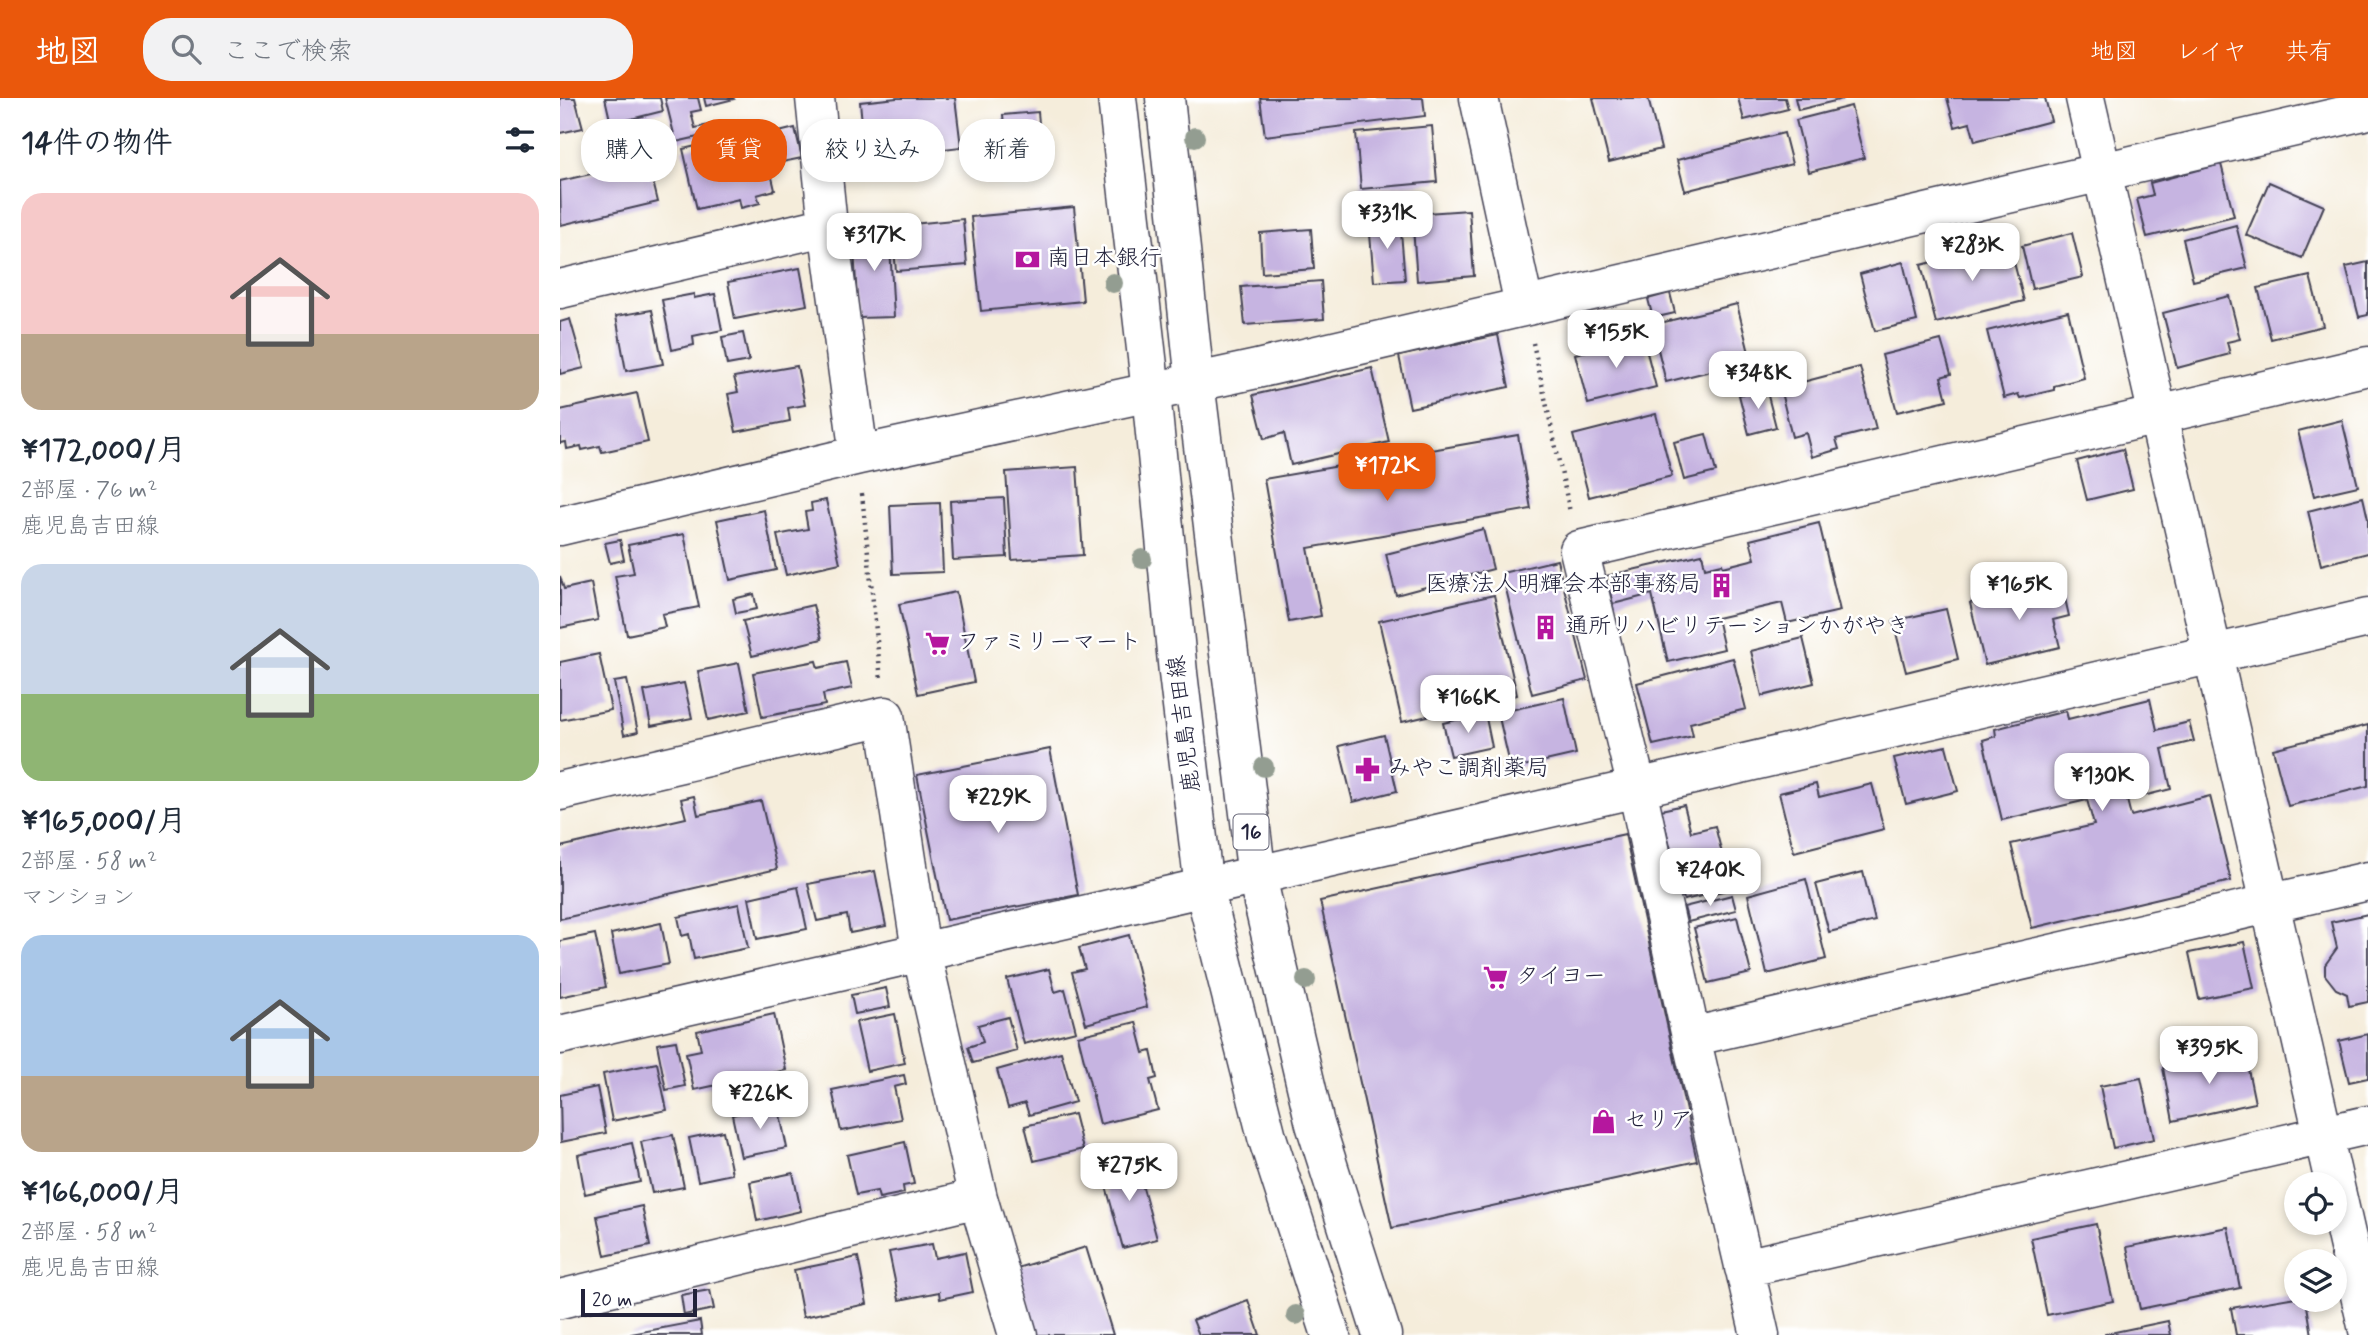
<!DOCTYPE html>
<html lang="ja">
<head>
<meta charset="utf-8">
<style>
  body { margin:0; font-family:Mynerve,"Klee One",sans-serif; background:#f2f2f3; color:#1f2937; height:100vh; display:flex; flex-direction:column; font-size:26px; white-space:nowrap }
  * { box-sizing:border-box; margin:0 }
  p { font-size:23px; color:#747a83 }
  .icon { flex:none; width:38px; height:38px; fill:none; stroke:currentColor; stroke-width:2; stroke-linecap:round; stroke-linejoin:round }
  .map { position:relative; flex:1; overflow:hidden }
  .sheet { display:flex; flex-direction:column; background:#fff; width:560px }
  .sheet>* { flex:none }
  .top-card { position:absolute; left:21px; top:21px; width:665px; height:63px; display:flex; gap:14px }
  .tools { position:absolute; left:1724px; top:1074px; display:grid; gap:14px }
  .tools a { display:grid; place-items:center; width:63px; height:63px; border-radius:50%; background:#fff; box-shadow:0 4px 10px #0003; font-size:35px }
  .scale { position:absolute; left:21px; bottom:18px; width:116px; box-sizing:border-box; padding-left:7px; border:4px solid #22223b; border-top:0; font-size:19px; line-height:24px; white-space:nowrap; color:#22223b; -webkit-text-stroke:5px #fff; paint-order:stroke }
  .price { position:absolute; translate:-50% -60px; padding:0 16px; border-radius:14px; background:#fff; color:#222; font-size:23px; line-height:46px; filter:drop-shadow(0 2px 4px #0008) }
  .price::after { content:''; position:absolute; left:50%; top:42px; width:21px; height:16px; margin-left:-10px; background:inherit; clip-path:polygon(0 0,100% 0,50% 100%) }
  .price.active { background:#ea580c; color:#fff }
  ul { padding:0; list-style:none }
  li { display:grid; align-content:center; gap:14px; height:371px; padding:0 21px }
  li span { display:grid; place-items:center; height:217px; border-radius:21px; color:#555 }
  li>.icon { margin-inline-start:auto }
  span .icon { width:126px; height:126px; fill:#fffc; stroke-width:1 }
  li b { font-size:30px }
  h2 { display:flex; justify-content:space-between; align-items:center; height:84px; padding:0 21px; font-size:30px }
  .chip { padding:0 24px; border-radius:28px; background:#fff; box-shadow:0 4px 10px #0003; font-size:24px; line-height:63px }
  .chip.active { background:#ea580c; color:#fff }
  header { display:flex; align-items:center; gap:42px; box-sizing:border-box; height:98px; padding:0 35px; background:#ea580c; color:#fff }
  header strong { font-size:33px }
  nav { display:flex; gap:38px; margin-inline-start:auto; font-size:24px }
  .search { width:490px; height:63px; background:#f2f2f3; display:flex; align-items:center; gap:18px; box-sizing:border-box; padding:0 24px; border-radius:28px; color:#747a83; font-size:26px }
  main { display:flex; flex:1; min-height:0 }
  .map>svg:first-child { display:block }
  .building { fill:#c6b4e1 }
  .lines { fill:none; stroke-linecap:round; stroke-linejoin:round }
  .minor-casing { stroke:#424053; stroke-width:41 }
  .major-casing { stroke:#424053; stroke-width:41 }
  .path { stroke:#424053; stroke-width:4.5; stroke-dasharray:2 5; stroke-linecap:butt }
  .minor { stroke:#fff; stroke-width:38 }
  .major { stroke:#fff; stroke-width:38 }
  .tree { fill:#939d91 }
  .labels { text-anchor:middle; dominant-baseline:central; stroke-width:5; stroke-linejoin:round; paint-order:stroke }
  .shield { fill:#fff; stroke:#646476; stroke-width:2 }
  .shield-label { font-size:21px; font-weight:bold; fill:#22223b }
  .poi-label { font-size:23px; fill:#22223b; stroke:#fff; text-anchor:start }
  .street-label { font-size:23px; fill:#22223b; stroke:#fff }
</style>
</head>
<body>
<header>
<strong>地図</strong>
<div class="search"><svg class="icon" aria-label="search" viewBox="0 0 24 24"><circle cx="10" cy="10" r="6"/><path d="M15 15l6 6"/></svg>ここで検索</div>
<nav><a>地図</a><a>レイヤ</a><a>共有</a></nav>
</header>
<main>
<section class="sheet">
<h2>14件の物件<svg class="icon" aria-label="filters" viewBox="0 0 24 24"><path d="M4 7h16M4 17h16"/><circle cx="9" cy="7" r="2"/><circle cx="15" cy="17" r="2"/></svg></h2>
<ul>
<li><span style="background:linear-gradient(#f6c9c9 65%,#b9a48a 0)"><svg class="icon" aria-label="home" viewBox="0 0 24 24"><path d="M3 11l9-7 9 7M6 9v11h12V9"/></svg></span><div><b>¥172,000/月</b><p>2部屋 · 76 m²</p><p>鹿児島吉田線</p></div></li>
<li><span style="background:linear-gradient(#c9d6e8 60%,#8fb573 0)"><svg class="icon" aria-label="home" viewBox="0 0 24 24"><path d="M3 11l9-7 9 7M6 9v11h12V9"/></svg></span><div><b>¥165,000/月</b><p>2部屋 · 58 m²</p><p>マンション</p></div></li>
<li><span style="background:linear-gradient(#a9c7e8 65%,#b9a48a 0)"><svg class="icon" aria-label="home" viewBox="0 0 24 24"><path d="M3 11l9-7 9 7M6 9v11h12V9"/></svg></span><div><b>¥166,000/月</b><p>2部屋 · 58 m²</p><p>鹿児島吉田線</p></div></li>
</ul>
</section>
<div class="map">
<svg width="1808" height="1237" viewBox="0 0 1808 1237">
  <rect width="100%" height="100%" fill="#fff"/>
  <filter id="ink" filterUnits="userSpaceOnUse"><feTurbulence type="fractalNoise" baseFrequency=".0143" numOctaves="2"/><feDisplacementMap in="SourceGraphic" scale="14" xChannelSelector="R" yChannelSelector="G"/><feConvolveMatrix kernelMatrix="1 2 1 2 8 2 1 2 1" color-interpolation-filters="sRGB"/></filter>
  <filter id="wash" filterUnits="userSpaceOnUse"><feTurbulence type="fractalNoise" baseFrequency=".00686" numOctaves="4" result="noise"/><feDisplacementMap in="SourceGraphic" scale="28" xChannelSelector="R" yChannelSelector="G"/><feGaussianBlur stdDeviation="1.57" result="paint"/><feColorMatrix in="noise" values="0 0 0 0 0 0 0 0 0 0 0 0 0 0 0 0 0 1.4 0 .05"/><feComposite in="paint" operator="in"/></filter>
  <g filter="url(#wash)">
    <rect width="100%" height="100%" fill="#f5eddb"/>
    <g id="blocks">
      <path class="building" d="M 0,0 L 15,0 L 23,30 L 0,35 Z
        M 45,0 L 100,0 L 103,13 L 51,26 Z
        M 105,0 L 138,0 L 141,12 L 131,14 L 135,30 L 149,27 L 151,36 L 116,44 Z
        M 144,0 L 173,0 L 174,1 L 146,8 Z
        M 337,0 L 395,0 L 401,49 L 325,58 L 324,44 L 304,46 L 300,4 Z
        M 700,0 L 863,0 L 865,18 L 705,38 Z
        M 1033,0 L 1088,0 L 1101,51 L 1049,64 Z
        M 1178,0 L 1225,0 L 1228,11 L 1184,22 Z
        M 1235,0 L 1283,0 L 1283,1 L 1238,12 Z
        M 1387,0 L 1485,0 L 1491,23 L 1415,43 L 1410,25 L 1395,29 Z
        M 1291,8 L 1304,60 L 1249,74 L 1236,22 Z
        M 478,14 L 483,71 L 448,74 L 443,17 Z
        M 872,28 L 877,84 L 801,91 L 796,35 Z
        M 90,30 L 94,45 L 74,50 L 70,35 Z
        M 235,30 L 242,60 L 222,64 L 215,35 Z
        M 201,33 L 215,92 L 197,97 L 200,105 L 181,110 L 179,101 L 137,111 L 123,51 Z
        M 1224,35 L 1232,66 L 1125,93 L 1117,62 Z
        M 88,63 L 98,104 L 1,127 L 0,83 Z
        M 1661,66 L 1674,118 L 1587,139 L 1577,101 L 1593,97 L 1590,85 Z
        M 1709,84 L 1764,108 L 1742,160 L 1686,137 Z
        M 514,109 L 523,203 L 421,213 L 411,119 Z
        M 909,112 L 914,178 L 857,183 L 852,116 Z
        M 403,121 L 407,167 L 336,173 L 332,128 Z
        M 840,122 L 845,182 L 814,184 L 809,124 Z
        M 1676,127 L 1687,170 L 1633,183 L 1623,141 Z
        M 329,130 L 334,219 L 298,220 L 293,132 Z
        M 751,131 L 754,171 L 702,175 L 700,135 Z
        M 1512,135 L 1523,179 L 1472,191 L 1462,148 Z
        M 1449,145 L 1464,203 L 1376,225 L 1361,167 Z
        M 1343,164 L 1357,223 L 1315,233 L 1300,176 Z
        M 1808,164 L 1808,217 L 1799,219 L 1786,169 Z
        M 240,170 L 247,207 L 175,221 L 168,184 Z
        M 1750,178 L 1763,228 L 1711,241 L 1698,190 Z
        M 761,183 L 764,221 L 685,227 L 681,189 Z
        M 1110,195 L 1115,215 L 1093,220 L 1088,201 Z
        M 134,196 L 134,200 L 155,196 L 162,232 L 133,238 L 134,247 L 112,252 L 102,202 Z
        M 1669,198 L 1680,241 L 1667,244 L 1670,256 L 1617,270 L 1603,215 Z
        M 1177,206 L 1191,263 L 1106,284 L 1092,227 Z
        M 92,212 L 103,266 L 66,273 L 56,218 Z
        M 1508,213 L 1524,280 L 1494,288 L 1494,292 L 1460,300 L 1458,296 L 1444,300 L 1427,233 Z
        M 10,221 L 24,270 L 0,276 L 0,224 Z
        M 183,235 L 189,263 L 167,267 L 162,239 Z
        M 938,237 L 949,289 L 850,310 L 839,258 Z
        M 1083,239 L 1096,289 L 1028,306 L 1015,256 Z
        M 1381,242 L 1391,276 L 1381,279 L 1387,302 L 1337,314 L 1322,257 Z
        M 237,268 L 245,307 L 228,310 L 230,323 L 176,334 L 168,296 L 178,294 L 174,279 Z
        M 1300,269 L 1316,331 L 1276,341 L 1279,351 L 1252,359 L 1246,335 L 1232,339 L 1220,290 Z
        M 812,270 L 829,344 L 731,367 L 724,335 L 704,341 L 693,297 Z
        M 1206,290 L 1216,329 L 1189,336 L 1179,297 Z
        M 77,295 L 88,344 L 42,354 L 40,348 L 22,352 L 21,348 L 7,351 L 6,344 L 0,345 L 0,312 Z
        M 1096,316 L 1112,378 L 1029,399 L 1013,337 Z
        M 1782,322 L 1798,388 L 1754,398 L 1738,333 Z
        M 1146,336 L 1156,374 L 1124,382 L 1114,344 Z
        M 958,337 L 971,411 L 748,450 L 761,518 L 729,524 L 704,381 Z
        M 1563,351 L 1573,391 L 1527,402 L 1517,363 Z
        M 517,369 L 523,457 L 452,462 L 446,374 Z
        M 1803,399 L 1808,421 L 1808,455 L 1761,467 L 1748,413 Z
        M 444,400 L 447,459 L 393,462 L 390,403 Z
        M 266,402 L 280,465 L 226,477 L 217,437 L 248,431 L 245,414 L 252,413 L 251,405 Z
        M 380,405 L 383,474 L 333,476 L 330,407 Z
        M 204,412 L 216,472 L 170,482 L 157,422 Z
        M 1259,425 L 1280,513 L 1227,525 L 1222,505 L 1157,520 L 1164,551 L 1108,564 L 1092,496 L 1053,506 L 1046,478 L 1142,456 L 1145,470 L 1162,466 L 1163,469 L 1195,461 L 1190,442 Z
        M 923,431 L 933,471 L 836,497 L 826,456 Z
        M 124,436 L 139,509 L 102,516 L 105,529 L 67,537 L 55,478 L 74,475 L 68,447 Z
        M 60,442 L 64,462 L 50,465 L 45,445 Z
        M 997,462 L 1027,582 L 972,596 L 942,475 Z
        M 0,478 L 4,491 L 31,485 L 38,522 L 0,530 Z
        M 1501,483 L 1509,518 L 1493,522 L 1500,549 L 1425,567 L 1410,505 Z
        M 396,494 L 414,584 L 358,596 L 339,506 Z
        M 194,496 L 197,511 L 176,515 L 173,501 Z
        M 934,497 L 957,597 L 842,624 L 819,523 Z
        M 253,507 L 262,541 L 192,558 L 183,523 Z
        M 1386,511 L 1398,561 L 1346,574 L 1333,523 Z
        M 1243,540 L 1254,585 L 1202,598 L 1191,553 Z
        M 39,556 L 51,612 L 0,622 L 0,564 Z
        M 1173,560 L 1186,611 L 1130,625 L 1133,638 L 1093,647 L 1077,585 Z
        M 256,563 L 258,570 L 286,564 L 292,590 L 263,596 L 265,607 L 202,619 L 193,575 Z
        M 179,565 L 189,613 L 148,622 L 138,573 Z
        M 67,582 L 78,634 L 64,637 L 54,584 Z
        M 124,585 L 132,620 L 91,628 L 84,593 Z
        M 1004,600 L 1016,656 L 951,671 L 938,615 Z
        M 1590,601 L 1597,632 L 1629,624 L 1634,643 L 1602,651 L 1611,691 L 1567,702 L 1571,718 L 1650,698 L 1671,783 L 1472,830 L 1451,746 L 1534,727 L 1527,702 L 1442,722 L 1423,642 L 1436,638 L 1435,631 L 1506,613 L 1508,621 Z
        M 925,615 L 932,649 L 891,658 L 883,625 Z
        M 1808,627 L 1808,688 L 1728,708 L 1713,651 Z
        M 824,637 L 837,693 L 793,704 L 779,648 Z
        M 1386,648 L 1398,693 L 1346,706 L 1334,660 Z
        M 490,651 L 518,797 L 386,822 L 357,677 Z
        M 1256,686 L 1259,699 L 1312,686 L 1324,731 L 1234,754 L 1219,695 Z
        M 134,698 L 138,717 L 201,703 L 217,771 L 0,821 L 0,749 L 126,720 L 121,701 Z
        M 1124,707 L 1131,734 L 1155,728 L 1171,791 L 1124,802 L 1101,712 Z
        M 1065,736 L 1137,1063 L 832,1130 L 760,803 Z
        M 315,773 L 326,828 L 290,835 L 287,817 L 257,823 L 248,786 Z
        M 1303,774 L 1315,823 L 1269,834 L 1256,786 Z
        M 1246,781 L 1266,861 L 1207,876 L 1188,797 Z
        M 238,789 L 247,831 L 197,841 L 189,800 Z
        M 1172,797 L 1176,812 L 1128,824 L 1124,809 Z
        M 179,806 L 188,850 L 134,861 L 129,836 L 122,838 L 118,819 Z
        M 1808,816 L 1808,904 L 1789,908 L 1787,896 L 1776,891 L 1765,877 L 1765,867 L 1777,850 L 1771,824 Z
        M 1177,819 L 1191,875 L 1148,885 L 1134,830 Z
        M 101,825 L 109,866 L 59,876 L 51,836 Z
        M 35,836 L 46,889 L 0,899 L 0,843 Z
        M 569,837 L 587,909 L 526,926 L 512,874 L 525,871 L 519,850 Z
        M 1684,844 L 1694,890 L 1639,901 L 1629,855 Z
        M 489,871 L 495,894 L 505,891 L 516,933 L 464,946 L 447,881 Z
        M 326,890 L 330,909 L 295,916 L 291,897 Z
        M 214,916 L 226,972 L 134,992 L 126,955 L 141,952 L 137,933 Z
        M 335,916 L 345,965 L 307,973 L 296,924 Z
        M 448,919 L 457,953 L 413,965 L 408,949 L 423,944 L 418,927 Z
        M 576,924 L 584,955 L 591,953 L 597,980 L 590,982 L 598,1012 L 540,1026 L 518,938 Z
        M 1808,936 L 1808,980 L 1789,984 L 1779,943 Z
        M 116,943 L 125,988 L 106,992 L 97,946 Z
        M 1684,952 L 1695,1005 L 1613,1023 L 1603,970 Z
        M 501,954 L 515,1004 L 469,1017 L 465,1005 L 448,1010 L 437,972 Z
        M 97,965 L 107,1012 L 52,1023 L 43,976 Z
        M 344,977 L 346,986 L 334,989 L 341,1021 L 281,1033 L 272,992 Z
        M 1581,980 L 1594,1041 L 1553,1050 L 1540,988 Z
        M 37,989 L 46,1035 L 1,1044 L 0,997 Z
        M 218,1007 L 227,1050 L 181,1059 L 172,1017 Z
        M 514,1016 L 523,1051 L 474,1063 L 465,1028 Z
        M 163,1033 L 172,1076 L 138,1083 L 129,1040 Z
        M 113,1037 L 124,1089 L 92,1095 L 81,1044 Z
        M 345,1044 L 354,1086 L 343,1088 L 344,1095 L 319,1100 L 317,1093 L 296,1097 L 287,1057 Z
        M 72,1045 L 80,1084 L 25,1096 L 18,1057 Z
        M 575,1060 L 597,1141 L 563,1150 L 541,1070 Z
        M 233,1075 L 241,1113 L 197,1123 L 190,1084 Z
        M 82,1108 L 90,1148 L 45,1158 L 37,1118 Z
        M 1536,1126 L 1553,1203 L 1487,1217 L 1471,1140 Z
        M 1668,1129 L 1680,1190 L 1580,1211 L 1567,1149 Z
        M 372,1146 L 375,1160 L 405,1154 L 413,1194 L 380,1201 L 379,1194 L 339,1202 L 329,1154 Z
        M 526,1149 L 553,1237 L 477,1237 L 457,1170 Z
        M 298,1159 L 307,1206 L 243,1219 L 234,1172 Z
        M 150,1192 L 154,1211 L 124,1217 L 121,1197 Z
        M 1736,1199 L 1736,1202 L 1746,1202 L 1752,1237 L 1676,1237 L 1671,1210 Z
        M 688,1202 L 700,1237 L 639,1237 L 633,1222 Z
        M 140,1223 L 142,1237 L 71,1237 L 71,1236 Z
        M 1608,1223 L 1611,1237 L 1545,1237 L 1545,1236 Z"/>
    </g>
  </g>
  <g filter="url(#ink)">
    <use href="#blocks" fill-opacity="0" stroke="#424053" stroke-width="2"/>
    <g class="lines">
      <defs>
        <path id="minor" d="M 255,0 L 268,128 L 299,357
          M 919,0 L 964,207
          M 1525,0 L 1808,1232
          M 0,191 L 268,128
          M 1808,268 L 1019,452 L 1077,690 L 1808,520
          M 0,428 L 299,357 L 697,271 L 1808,12
          M 0,693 L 325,618 L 361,853 L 418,1100 L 458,1237
          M 0,937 L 1077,690 L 1131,939 L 1200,1237
          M 1131,939 L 1808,783
          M 1184,1170 L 1808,1027
          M 0,1201 L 418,1100"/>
        <path id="major" d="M 557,0 L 591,294 L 618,575 L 644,790 L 707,1039 L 771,1237
          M 605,0 L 635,284 L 697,779 L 755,1026 L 822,1237"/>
      </defs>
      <use href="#minor" class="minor-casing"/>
      <use href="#major" class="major-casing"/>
      <path class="path" d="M 973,245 L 1010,414
        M 302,396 L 321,582"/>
      <use href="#minor" class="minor"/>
      <use href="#major" class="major"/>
    </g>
    <g class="tree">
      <circle cx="635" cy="39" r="10"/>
      <circle cx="553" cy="185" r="10"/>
      <circle cx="582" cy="461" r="10"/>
      <circle cx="704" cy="669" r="10"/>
      <circle cx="746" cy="882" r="10"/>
      <circle cx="736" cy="1217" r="10"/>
    </g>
  </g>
  <defs>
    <symbol id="bank-bare" viewBox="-9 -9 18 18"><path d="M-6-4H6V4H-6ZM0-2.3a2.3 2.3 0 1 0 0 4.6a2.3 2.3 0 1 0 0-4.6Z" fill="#b5179e" stroke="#fff" stroke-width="2.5" paint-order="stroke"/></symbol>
    <symbol id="building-bare" viewBox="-9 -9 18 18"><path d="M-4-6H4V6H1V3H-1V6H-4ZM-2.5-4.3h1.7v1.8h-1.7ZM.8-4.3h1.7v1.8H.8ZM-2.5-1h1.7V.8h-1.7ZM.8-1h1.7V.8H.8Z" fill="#b5179e" stroke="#fff" stroke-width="2.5" paint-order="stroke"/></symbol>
    <symbol id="supermarket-bare" viewBox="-9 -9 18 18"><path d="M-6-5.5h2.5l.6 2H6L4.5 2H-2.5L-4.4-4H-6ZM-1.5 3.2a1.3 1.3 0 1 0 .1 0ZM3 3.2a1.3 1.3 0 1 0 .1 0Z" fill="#b5179e" stroke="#fff" stroke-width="2.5" paint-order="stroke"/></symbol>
    <symbol id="pharmacy-bare" viewBox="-9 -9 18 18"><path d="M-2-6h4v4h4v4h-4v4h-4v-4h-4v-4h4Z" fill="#b5179e" stroke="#fff" stroke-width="2.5" paint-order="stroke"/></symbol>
    <symbol id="shop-bare" viewBox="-9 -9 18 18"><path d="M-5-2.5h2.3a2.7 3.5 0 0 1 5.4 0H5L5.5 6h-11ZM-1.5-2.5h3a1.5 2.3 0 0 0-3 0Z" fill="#b5179e" stroke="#fff" stroke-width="2.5" paint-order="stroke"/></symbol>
  </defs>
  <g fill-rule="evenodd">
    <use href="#bank-bare" x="450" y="144" width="35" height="35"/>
    <use href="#building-bare" x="1144" y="470" width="35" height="35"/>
    <use href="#building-bare" x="968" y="512" width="35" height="35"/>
    <use href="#supermarket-bare" x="360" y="528" width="35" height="35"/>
    <use href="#pharmacy-bare" x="790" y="654" width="35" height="35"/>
    <use href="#supermarket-bare" x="918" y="862" width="35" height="35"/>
    <use href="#shop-bare" x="1026" y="1006" width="35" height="35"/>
  </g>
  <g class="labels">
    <rect class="shield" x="673.5" y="716.5" width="35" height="35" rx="5"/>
    <g class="shield-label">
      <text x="691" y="734">16</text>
    </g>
    <g class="poi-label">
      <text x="487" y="161">南日本銀行</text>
      <text x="1141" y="487" text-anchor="end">医療法人明輝会本部事務局</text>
      <text x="1005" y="529">通所リハビリテーションかがやき</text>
      <text x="397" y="545">ファミリーマート</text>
      <text x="828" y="671">みやこ調剤薬局</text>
      <text x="956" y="879">タイヨー</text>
      <text x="1064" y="1023">セリア</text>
    </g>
    <g class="street-label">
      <text transform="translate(625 626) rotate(-97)">鹿児島吉田線</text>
    </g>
  </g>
</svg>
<div class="tools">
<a><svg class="icon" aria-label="locate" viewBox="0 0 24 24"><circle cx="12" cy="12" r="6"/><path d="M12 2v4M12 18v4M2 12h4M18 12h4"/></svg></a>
<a><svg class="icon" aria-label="layers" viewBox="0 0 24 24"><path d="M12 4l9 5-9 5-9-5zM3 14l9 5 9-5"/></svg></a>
</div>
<div class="scale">20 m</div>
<b class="price" style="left:827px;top:153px">¥331K</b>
<b class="price" style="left:314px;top:175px">¥317K</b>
<b class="price" style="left:1412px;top:185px">¥283K</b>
<b class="price" style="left:1056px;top:272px">¥155K</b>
<b class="price" style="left:1198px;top:313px">¥348K</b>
<b class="price active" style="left:827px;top:405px">¥172K</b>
<b class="price" style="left:1459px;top:524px">¥165K</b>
<b class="price" style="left:908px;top:637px">¥166K</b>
<b class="price" style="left:1542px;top:715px">¥130K</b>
<b class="price" style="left:438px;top:737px">¥229K</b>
<b class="price" style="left:1150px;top:810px">¥240K</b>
<b class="price" style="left:1649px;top:988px">¥395K</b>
<b class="price" style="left:200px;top:1033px">¥226K</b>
<b class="price" style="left:569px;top:1105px">¥275K</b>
<div class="top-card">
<a class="chip">購入</a>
<a class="chip active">賃貸</a>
<a class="chip">絞り込み</a>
<a class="chip">新着</a>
</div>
</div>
</main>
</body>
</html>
